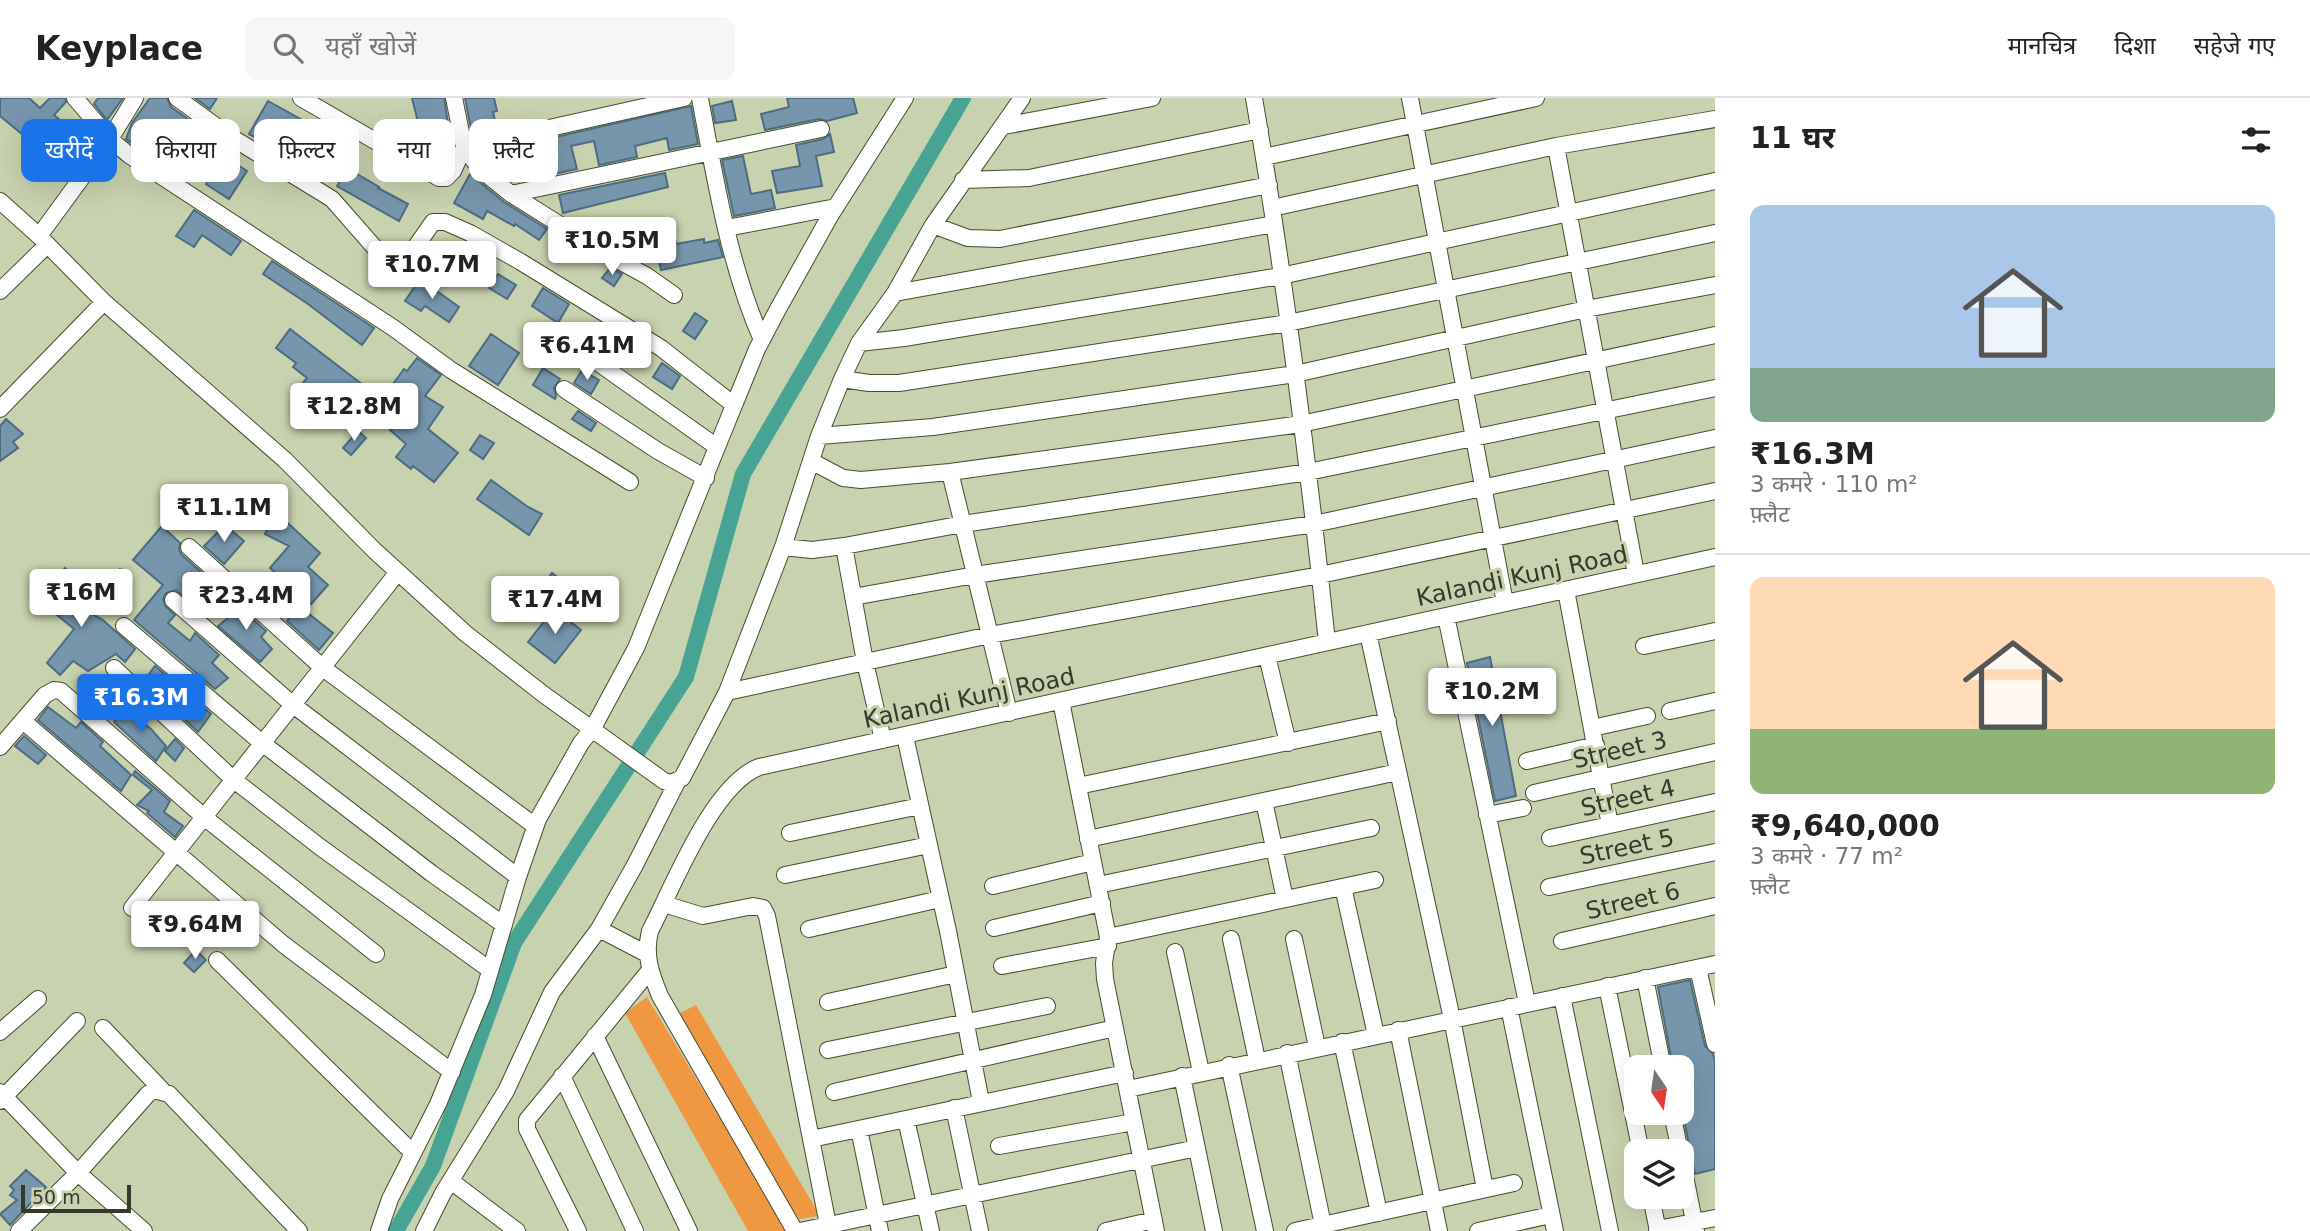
<!DOCTYPE html>
<html lang="hi">
<head>
<meta charset="utf-8">
<style>
  body { margin:0; font-family:"DejaVu Sans","Noto Sans Devanagari",sans-serif; background:#f6f6f6; color:#222; height:100vh; display:flex; flex-direction:column; font-size:26px; white-space:nowrap }
  * { box-sizing:border-box; margin:0 }
  p { font-size:23px; color:#767676 }
  .icon { flex:none; width:38px; height:38px; fill:none; stroke:currentColor; stroke-width:2; stroke-linecap:round; stroke-linejoin:round }
  .map { position:relative; flex:1; overflow:hidden }
  .details { display:flex; flex-direction:column; background:#fff; width:595px }
  .details>* { flex:none }
  .banner { position:absolute; left:21px; top:21px; width:665px; height:63px; display:flex; gap:14px }
  .needle { width:46px; rotate:167deg }
  .buttons { position:absolute; left:1624px; top:957px; display:grid; gap:14px }
  .buttons a { display:grid; place-items:center; width:70px; height:70px; border-radius:14px; background:#fff; box-shadow:0 7px 28px #0002; font-size:35px }
  .scale { position:absolute; left:21px; bottom:18px; width:110px; box-sizing:border-box; padding-left:7px; border:4px solid #34392a; border-top:0; font-size:19px; line-height:24px; white-space:nowrap; color:#34392a; -webkit-text-stroke:5px #c7d2ae; paint-order:stroke }
  .price { position:absolute; translate:-50% -60px; padding:0 16px; border-radius:7px; background:#fff; color:#222; font-size:23px; line-height:46px; filter:drop-shadow(0 2px 4px #0008) }
  .price::after { content:''; position:absolute; left:50%; top:42px; width:21px; height:16px; margin-left:-10px; background:inherit; clip-path:polygon(0 0,100% 0,50% 100%) }
  .price.on { background:#1a73e8; color:#fff }
  ul { padding:0; list-style:none }
  li { display:grid; align-content:center; gap:14px; height:371px; padding:0 35px }
  li+li { border-top:2px solid #e0e0e0 }
  li span { display:grid; place-items:center; height:217px; border-radius:14px; color:#555 }
  li>.icon { margin-inline-start:auto }
  span .icon { width:126px; height:126px; fill:#fffc; stroke-width:1 }
  li b { font-size:30px }
  h2 { display:flex; justify-content:space-between; align-items:center; height:84px; padding:0 35px; font-size:30px }
  .pill { padding:0 24px; border-radius:14px; background:#fff; box-shadow:0 7px 28px #0002; font-size:24px; line-height:63px }
  .pill.on { background:#1a73e8; color:#fff }
  header { display:flex; align-items:center; gap:42px; box-sizing:border-box; height:98px; padding:0 35px; background:#fff; border-bottom:2px solid #e0e0e0 }
  header strong { font-size:33px }
  nav { display:flex; gap:38px; margin-inline-start:auto; font-size:24px }
  .search { width:490px; height:63px; background:#f6f6f6; display:flex; align-items:center; gap:18px; box-sizing:border-box; padding:0 24px; border-radius:14px; color:#767676; font-size:26px }
  main { display:flex; flex:1; min-height:0 }
  .map>svg:first-child { display:block }
  .green { fill:#f09742 }
  .lines { fill:none; stroke-linecap:round; stroke-linejoin:round }
  .canal { stroke:#47a495; stroke-width:16 }
  .building { fill:#7696ad; stroke:#4d6c82; stroke-width:2 }
  .minor-casing { stroke:#454d2d; stroke-width:18 }
  .minor { stroke:#fff; stroke-width:16 }
  .labels { text-anchor:middle; dominant-baseline:central; stroke-width:6; stroke-linejoin:round; paint-order:stroke }
  .street-label { font-size:24px; fill:#34392a; stroke:#c7d2ae }
</style>
</head>
<body>
<header>
<strong>Keyplace</strong>
<div class="search"><svg class="icon" aria-label="search" viewBox="0 0 24 24"><circle cx="10" cy="10" r="6"/><path d="M15 15l6 6"/></svg>यहाँ खोजें</div>
<nav><a>मानचित्र</a><a>दिशा</a><a>सहेजे गए</a></nav>
</header>
<main>
<div class="map">
<svg width="1715" height="1133" viewBox="0 0 1715 1133">
  <rect width="100%" height="100%" fill="#c7d2ae"/>
  <path class="green" d="M 647,899 L 788,1133 L 748,1133 L 625,915 Z
    M 696,907 L 820,1118 L 799,1121 L 792,1116 L 676,917 Z"/>
  <g class="lines">
    <path class="canal" d="M 396,1133 L 433,1068 L 514,845 L 686,579 L 743,376 L 963,0"/>
  </g>
  <path class="building" d="M 0,0 L 29,0 L 40,10 L 50,0 L 65,0 L 66,4 L 54,17 L 73,33 L 81,23 L 94,38 L 81,53 L 85,57 L 68,81 L 55,71 L 59,67 L 0,18 Z
    M 98,0 L 123,0 L 107,22 L 94,6 Z
    M 150,0 L 167,0 L 171,9 L 199,29 L 187,51 L 193,55 L 183,71 L 166,60 L 162,66 L 126,41 L 132,25 Z
    M 195,0 L 217,0 L 210,11 Z
    M 412,0 L 444,0 L 448,25 L 420,32 Z
    M 465,0 L 494,0 L 497,13 L 493,14 L 497,31 L 472,36 Z
    M 787,0 L 853,0 L 857,15 L 827,23 L 819,21 L 765,32 L 761,16 L 789,9 Z
    M 268,3 L 302,22 L 283,55 L 249,36 Z
    M 732,3 L 736,22 L 715,25 L 712,8 Z
    M 691,8 L 698,46 L 669,52 L 667,40 L 635,48 L 637,59 L 599,67 L 594,43 L 571,48 L 577,71 L 526,82 L 522,60 L 507,64 L 504,51 Z
    M 830,36 L 834,54 L 816,58 L 822,88 L 777,95 L 772,73 L 800,68 L 796,47 L 823,41 Z
    M 224,58 L 247,73 L 229,101 L 206,86 Z
    M 743,58 L 751,96 L 771,92 L 775,110 L 734,118 L 722,62 Z
    M 347,70 L 379,89 L 378,90 L 408,106 L 399,123 L 337,88 Z
    M 665,75 L 668,89 L 563,115 L 559,97 Z
    M 470,76 L 504,104 L 547,131 L 539,142 L 515,126 L 514,128 L 487,113 L 483,121 L 454,105 Z
    M 194,112 L 241,143 L 231,157 L 202,137 L 194,149 L 176,138 Z
    M 671,120 L 676,146 L 704,141 L 704,145 L 718,142 L 723,159 L 661,172 L 655,145 L 622,152 L 617,131 Z
    M 272,163 L 374,230 L 362,247 L 308,206 L 263,176 Z
    M 610,170 L 622,176 L 614,188 L 602,180 Z
    M 498,176 L 516,187 L 507,201 L 489,190 Z
    M 420,181 L 459,209 L 449,224 L 425,208 L 421,213 L 405,203 Z
    M 543,190 L 569,206 L 558,225 L 532,208 Z
    M 695,215 L 707,223 L 695,241 L 683,233 Z
    M 290,231 L 376,297 L 354,325 L 302,286 L 307,280 L 293,269 L 296,265 L 276,250 Z
    M 491,236 L 519,255 L 498,287 L 469,268 Z
    M 417,260 L 441,277 L 425,298 L 443,309 L 428,331 L 458,355 L 434,384 L 413,368 L 411,371 L 396,359 L 406,346 L 390,332 L 408,310 L 387,294 L 404,271 L 407,273 Z
    M 662,265 L 680,278 L 672,291 L 653,279 Z
    M 543,270 L 560,281 L 554,290 L 556,298 L 555,301 L 533,287 Z
    M 582,272 L 599,282 L 591,296 L 574,285 Z
    M 578,313 L 596,325 L 591,333 L 572,321 Z
    M 6,321 L 23,336 L 13,344 L 18,350 L 0,363 L 0,328 Z
    M 358,333 L 366,340 L 351,357 L 343,350 Z
    M 480,337 L 494,345 L 483,361 L 470,352 Z
    M 491,382 L 528,409 L 542,416 L 529,437 L 477,401 Z
    M 276,414 L 320,455 L 308,469 L 328,487 L 311,506 L 270,470 L 289,448 L 265,436 Z
    M 225,427 L 244,443 L 224,466 L 204,448 Z
    M 162,428 L 180,445 L 179,452 L 182,457 L 221,492 L 200,512 L 176,492 L 166,495 L 163,501 L 166,509 L 175,517 L 168,525 L 190,543 L 195,535 L 219,557 L 212,565 L 228,580 L 215,591 L 134,522 L 163,487 L 133,462 Z
    M 65,470 L 84,486 L 70,504 L 103,522 L 135,551 L 125,564 L 116,556 L 88,573 L 73,563 L 60,577 L 47,565 L 74,531 L 39,502 Z
    M 120,471 L 130,479 L 113,502 L 103,494 Z
    M 552,475 L 564,484 L 550,504 L 538,496 Z
    M 231,501 L 266,533 L 261,539 L 272,551 L 260,564 L 218,528 L 233,516 L 226,506 Z
    M 299,508 L 333,535 L 319,552 L 287,523 Z
    M 554,511 L 581,532 L 555,565 L 528,544 Z
    M 1490,559 L 1516,698 L 1495,703 L 1467,565 Z
    M 155,568 L 211,616 L 198,634 L 144,583 Z
    M 97,583 L 108,594 L 97,610 L 84,599 Z
    M 123,593 L 135,604 L 130,611 L 118,601 Z
    M 48,609 L 76,630 L 81,624 L 103,644 L 100,648 L 131,677 L 121,693 L 38,622 Z
    M 124,611 L 151,631 L 166,648 L 156,663 L 114,624 Z
    M 24,638 L 46,657 L 38,666 L 15,648 Z
    M 175,641 L 184,650 L 175,663 L 165,653 Z
    M 135,673 L 170,703 L 164,714 L 183,728 L 175,739 L 147,715 L 149,713 L 137,707 L 152,692 L 133,677 Z
    M 196,852 L 206,862 L 194,874 L 184,865 Z
    M 1690,882 L 1705,948 L 1713,956 L 1715,964 L 1715,1071 L 1695,1076 L 1682,1012 L 1682,970 L 1673,970 L 1658,889 Z
    M 26,1072 L 46,1089 L 10,1127 L 0,1116 L 17,1102 L 10,1097 L 14,1092 L 10,1088 Z"/>
  <g class="lines">
    <defs>
      <path id="minor" d="M 75,0 L 110,41 L 129,57 L 392,229 L 451,272 L 630,384
        M 177,0 L 231,39 L 332,101 L 389,166 L 395,168 L 403,167 L 433,124 L 445,124 L 470,135 L 521,164 L 661,250 L 734,307
        M 301,0 L 439,80 L 446,80 L 453,73 L 464,49 L 684,0
        M 454,0 L 464,49 L 480,71 L 511,96 L 605,155 L 647,178 L 674,197
        M 700,0 C 715,81 729,167 762,242
        M 1254,0 C 1285,180 1308,362 1327,544
        M 1410,0 L 1505,505
        M 1004,28 L 1152,0
        M 1556,48 L 1636,476
        M 1264,59 L 1536,0
        M 963,82 L 1029,80 L 1260,32
        M 511,96 L 821,31
        M 0,103 L 39,138 L 104,204 L 285,362 L 375,453 L 465,535 L 543,596 L 664,683 L 671,685 L 682,680 L 727,594 L 783,449 L 819,338 L 842,281 L 859,245 L 895,195 L 933,127 L 1022,0
        M 1272,110 L 1556,48 L 1715,21
        M 933,127 L 968,140 L 1000,141 L 1269,87
        M 727,130 L 836,109
        M 39,138 L 110,41 L 135,0
        M 0,193 L 47,147
        M 895,195 L 1274,126
        M 556,235 L 717,349
        M 859,245 L 904,240 L 1281,178 L 1715,83
        M 842,281 L 869,285 L 899,285 L 1288,225 L 1715,135
        M 564,291 L 658,353 L 706,380
        M 0,311 L 104,204
        M 819,338 L 933,329 L 1295,276 L 1586,211 L 1715,187
        M 811,363 L 843,380 L 861,382 L 950,374 L 1301,326 L 1715,237
        M 950,374 L 1009,615
        M 844,448 L 865,564 L 883,642
        M 189,449 L 323,570 L 535,728
        M 783,449 L 812,452 L 844,448 L 963,426 L 1308,374 L 1715,290
        M 1566,492 L 1610,727
        M 853,499 L 975,477 L 1314,426 L 1715,340
        M 173,502 L 292,606 L 518,779
        M 1446,518 L 1527,905
        M 124,528 L 262,645 L 431,775 L 504,827
        M 1368,535 L 1452,921 L 1485,1091
        M 1644,548 L 1715,533
        M 1267,558 L 1288,645
        M 114,570 L 234,682 L 320,749 L 490,872
        M 727,594 L 990,537 L 1320,477 L 1715,393
        M 1061,603 L 1108,839 L 1104,865 L 1105,881 L 1156,1133
        M 1670,613 L 1715,603
        M 23,623 L 283,846 L 452,974
        M 1592,630 L 1647,618
        M 905,638 L 948,833 L 981,1004
        M 0,649 L 45,597 L 54,592 L 61,593 L 204,719 L 376,856
        M 1527,663 L 1596,647
        M 1078,688 L 1388,623
        M 1534,695 L 1715,654
        M 1264,703 L 1285,801
        M 1487,717 L 1523,710
        M 790,735 L 920,708
        M 1550,740 L 1715,704
        M 1088,741 L 1398,674
        M 785,777 L 929,747
        M 1098,787 L 1371,730
        M 993,788 L 1093,764
        M 1343,789 L 1376,937
        M 1549,789 L 1715,754
        M 664,806 L 703,818 L 753,808 L 763,810 L 767,818 L 828,1127
        M 132,810 L 398,474
        M 994,830 L 1102,805
        M 599,831 L 647,856
        M 809,831 L 940,801
        M 1108,839 L 1375,782
        M 1231,841 L 1257,962
        M 1294,841 L 1317,949
        M 1562,843 L 1715,808
        M 1175,854 L 1201,974
        M 217,862 L 413,1055
        M 1002,868 L 1108,848
        M 1698,870 L 1715,946
        M 1645,880 L 1663,970
        M 1607,888 L 1641,1054
        M 1562,898 L 1610,1133
        M 828,904 L 956,876
        M 1509,909 L 1555,1133
        M 103,930 L 162,992
        M 1398,932 L 1439,1133
        M 0,934 L 38,901
        M 595,938 L 689,1133
        M 1342,944 L 1379,1115
        M 828,952 L 1047,908
        M 1287,955 L 1323,1127
        M 1229,967 L 1265,1133
        M 562,978 L 635,1133
        M 1182,978 L 1214,1133
        M 1128,991 L 1715,866
        M 0,994 L 78,1075 L 144,1133
        M 834,994 L 1115,930
        M 0,1003 L 77,923
        M 954,1010 L 980,1133
        M 1672,1015 L 1680,1054
        M 906,1021 L 931,1133
        M 859,1031 L 880,1133
        M 811,1041 L 1125,975
        M 999,1048 L 1134,1024
        M 1682,1063 L 1696,1133
        M 451,1083 L 517,1133
        M 1651,1099 L 1658,1133
        M 1657,1131 L 1715,1120
        M 19,1133 L 78,1075 L 148,996 L 154,992 L 169,996 L 299,1133
        M 379,1133 L 390,1101 L 438,1006 L 483,897 L 518,779 L 538,721 L 581,645 L 593,630 L 636,550 L 717,349 L 757,251 L 778,211 L 830,118 L 905,0
        M 424,1133 L 443,1095 L 506,993 L 552,894 L 599,831 L 635,767 L 677,684
        M 578,1133 L 527,1031 L 527,1022 L 650,872
        M 795,1133 L 660,898 C 651,876 644,857 650,833 C 673,789 712,687 759,669 L 1715,459
        M 800,1133 L 1197,1050
        M 1106,1133 L 1154,1122
        M 1295,1133 L 1514,1085
        M 1478,1133 L 1551,1117"/>
    </defs>
    <use href="#minor" class="minor-casing"/>
    <use href="#minor" class="minor"/>
  </g>
  <g class="labels">
    <g class="street-label">
      <text transform="translate(1522 478) rotate(-12)">Kalandi Kunj Road</text>
      <text transform="translate(969 600) rotate(-12)">Kalandi Kunj Road</text>
      <text transform="translate(1620 652) rotate(-13)">Street 3</text>
      <text transform="translate(1628 700) rotate(-13)">Street 4</text>
      <text transform="translate(1627 749) rotate(-12)">Street 5</text>
      <text transform="translate(1633 803) rotate(-13)">Street 6</text>
    </g>
  </g>
</svg>
<div class="buttons">
<a><svg class="needle" viewBox="-14 -14 28 28"><path d="M0-13l5 13h-10z" fill="#e53935"/><path d="M0 13l5-13h-10z" fill="#767676"/></svg></a>
<a><svg class="icon" aria-label="layers" viewBox="0 0 24 24"><path d="M12 4l9 5-9 5-9-5zM3 14l9 5 9-5"/></svg></a>
</div>
<div class="scale">50 m</div>
<b class="price" style="left:612px;top:179px">₹10.5M</b>
<b class="price" style="left:432px;top:203px">₹10.7M</b>
<b class="price" style="left:587px;top:284px">₹6.41M</b>
<b class="price" style="left:354px;top:345px">₹12.8M</b>
<b class="price" style="left:224px;top:446px">₹11.1M</b>
<b class="price" style="left:81px;top:531px">₹16M</b>
<b class="price" style="left:246px;top:534px">₹23.4M</b>
<b class="price" style="left:555px;top:538px">₹17.4M</b>
<b class="price" style="left:1492px;top:630px">₹10.2M</b>
<b class="price on" style="left:141px;top:636px">₹16.3M</b>
<b class="price" style="left:195px;top:863px">₹9.64M</b>
<div class="banner">
<a class="pill on">खरीदें</a>
<a class="pill">किराया</a>
<a class="pill">फ़िल्टर</a>
<a class="pill">नया</a>
<a class="pill">फ़्लैट</a>
</div>
</div>
<section class="details">
<h2>11 घर<svg class="icon" aria-label="filters" viewBox="0 0 24 24"><path d="M4 7h16M4 17h16"/><circle cx="9" cy="7" r="2"/><circle cx="15" cy="17" r="2"/></svg></h2>
<ul>
<li><span style="background:linear-gradient(#a9c7e8 75%,#7fa58c 0)"><svg class="icon" aria-label="home" viewBox="0 0 24 24"><path d="M3 11l9-7 9 7M6 9v11h12V9"/></svg></span><div><b>₹16.3M</b><p>3 कमरे · 110 m²</p><p>फ़्लैट</p></div></li>
<li><span style="background:linear-gradient(#ffd9b3 70%,#8fb573 0)"><svg class="icon" aria-label="home" viewBox="0 0 24 24"><path d="M3 11l9-7 9 7M6 9v11h12V9"/></svg></span><div><b>₹9,640,000</b><p>3 कमरे · 77 m²</p><p>फ़्लैट</p></div></li>
</ul>
</section>
</main>
</body>
</html>
